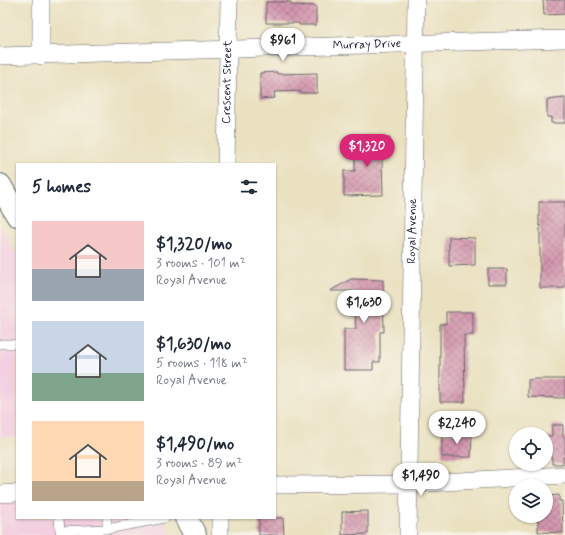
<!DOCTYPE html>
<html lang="en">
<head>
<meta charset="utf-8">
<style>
  body { margin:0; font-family:Mynerve,sans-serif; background:#f6f6f7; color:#1f2937; height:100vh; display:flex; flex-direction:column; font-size:15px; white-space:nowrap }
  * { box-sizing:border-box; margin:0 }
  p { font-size:13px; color:#747a83 }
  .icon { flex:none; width:22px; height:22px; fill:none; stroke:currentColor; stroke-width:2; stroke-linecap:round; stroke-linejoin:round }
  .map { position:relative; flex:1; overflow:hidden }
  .drawer { position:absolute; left:16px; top:163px; width:260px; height:356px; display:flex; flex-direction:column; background:#fff; border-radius:0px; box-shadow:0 1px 3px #0004 }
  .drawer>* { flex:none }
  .tools { position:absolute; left:509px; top:427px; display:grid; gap:8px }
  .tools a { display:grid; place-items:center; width:44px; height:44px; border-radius:50%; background:#fff; box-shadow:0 1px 3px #0004; font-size:20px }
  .price { position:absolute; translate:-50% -34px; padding:0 9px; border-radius:14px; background:#fff; color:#222; font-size:13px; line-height:26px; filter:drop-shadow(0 1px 2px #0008) }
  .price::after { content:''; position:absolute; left:50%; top:24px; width:12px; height:9px; margin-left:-6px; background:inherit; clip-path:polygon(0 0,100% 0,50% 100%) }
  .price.on { background:#db2777; color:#fff }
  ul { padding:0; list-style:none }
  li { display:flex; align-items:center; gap:12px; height:100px; padding:0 16px }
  li span { display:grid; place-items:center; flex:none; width:112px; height:80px; border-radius:0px; color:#555 }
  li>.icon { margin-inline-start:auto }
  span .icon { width:48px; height:48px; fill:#fffc; stroke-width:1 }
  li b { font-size:17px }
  h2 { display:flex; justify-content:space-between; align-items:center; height:48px; padding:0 16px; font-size:17px }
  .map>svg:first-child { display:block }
  .built { fill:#f3cfe0 }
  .building { fill:url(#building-cross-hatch) }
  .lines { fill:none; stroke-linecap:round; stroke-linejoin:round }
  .service-casing { stroke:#68656a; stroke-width:10 }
  .minor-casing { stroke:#68656a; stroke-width:18 }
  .secondary-casing { stroke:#68656a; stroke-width:24 }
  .service { stroke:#fff; stroke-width:9 }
  .minor { stroke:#fff; stroke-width:17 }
  .secondary { stroke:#fff; stroke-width:22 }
  .labels { text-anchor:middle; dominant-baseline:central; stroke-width:3; stroke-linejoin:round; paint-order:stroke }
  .street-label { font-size:12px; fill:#22223b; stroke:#f7f3e8 }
</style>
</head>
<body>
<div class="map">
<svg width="565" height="535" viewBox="0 0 565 535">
  <defs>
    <pattern id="building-cross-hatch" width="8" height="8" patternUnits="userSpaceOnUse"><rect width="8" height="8" fill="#d496ae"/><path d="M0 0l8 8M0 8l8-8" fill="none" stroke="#ac7a8f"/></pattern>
  </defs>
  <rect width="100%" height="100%" fill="#f7f3e8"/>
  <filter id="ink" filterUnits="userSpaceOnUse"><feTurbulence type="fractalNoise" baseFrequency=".025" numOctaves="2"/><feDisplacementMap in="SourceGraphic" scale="8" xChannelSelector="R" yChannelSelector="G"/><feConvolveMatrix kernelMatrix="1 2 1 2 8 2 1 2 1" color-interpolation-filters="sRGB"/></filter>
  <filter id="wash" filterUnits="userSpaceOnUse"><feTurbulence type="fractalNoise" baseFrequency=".012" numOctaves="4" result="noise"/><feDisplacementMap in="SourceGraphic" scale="16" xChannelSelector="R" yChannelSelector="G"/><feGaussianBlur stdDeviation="0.9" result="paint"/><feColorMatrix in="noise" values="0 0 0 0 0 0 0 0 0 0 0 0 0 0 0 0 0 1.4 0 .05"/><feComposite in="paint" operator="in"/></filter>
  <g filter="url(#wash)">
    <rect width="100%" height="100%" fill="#eae1c0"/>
    <path class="built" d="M 0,226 L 17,257 L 17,437 L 0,437 Z
      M 17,501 L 17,518 L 163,518 L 172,535 L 0,535 L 0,502 Z"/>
    <g id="blocks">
      <path class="building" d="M 543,0 L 565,0 L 565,14 L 544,15 Z
        M 266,2 L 291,2 L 291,5 L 316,6 L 316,25 L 299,25 L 299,23 L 266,23 Z
        M 277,72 L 277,74 L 317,73 L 317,93 L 300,93 L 300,91 L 274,92 L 275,98 L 260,99 L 260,73 Z
        M 565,98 L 565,123 L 551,123 L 551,117 L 547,117 L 547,100 Z
        M 355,138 L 390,138 L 390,155 L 385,155 L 384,158 L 382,160 L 383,195 L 344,196 L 344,171 L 355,171 Z
        M 539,202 L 565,202 L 565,288 L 540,288 L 540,225 L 539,226 Z
        M 449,237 L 475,238 L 475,265 L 449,266 Z
        M 488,269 L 507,269 L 507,284 L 488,284 Z
        M 351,279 L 383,280 L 384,332 L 380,332 L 380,362 L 373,362 L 373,370 L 344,370 L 344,329 L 356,329 L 354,291 L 330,291 Z
        M 446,312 L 473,312 L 473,335 L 464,335 L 465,402 L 440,402 L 440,324 L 446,324 Z
        M 536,379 L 565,379 L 565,398 L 528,397 L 528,380 Z
        M 552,425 L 563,425 L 563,437 L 565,437 L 565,457 L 563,457 L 563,464 L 552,464 L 552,457 L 546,457 L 546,436 L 552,436 Z
        M 453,433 L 472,433 L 471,457 L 442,457 L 442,434 Z
        M 559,495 L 559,501 L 562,501 L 563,533 L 538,532 L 538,516 L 546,516 L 546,496 Z
        M 368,511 L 368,534 L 342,535 L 342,512 Z
        M 259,518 L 283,518 L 284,535 L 259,535 Z"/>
    </g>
  </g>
  <g filter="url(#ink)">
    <use href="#blocks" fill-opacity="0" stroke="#68656a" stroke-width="1"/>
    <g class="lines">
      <defs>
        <path id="service" d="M 0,344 L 17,344
          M 59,518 L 60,531 L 107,529 L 165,518
          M 107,518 L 107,529"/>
        <g id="minor">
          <path id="s1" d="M 0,56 L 565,39"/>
          <path d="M 41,56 L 41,0"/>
          <path id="s2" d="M 226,164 L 229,0"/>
          <path d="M 275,485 L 408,484 L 565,475"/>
          <path d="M 0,494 L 17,493"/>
          <path d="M 220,535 L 220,518"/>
          <path id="s3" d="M 408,535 L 416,0"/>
        </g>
        <path id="secondary" d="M 0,185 L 17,215
          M 186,518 L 195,535"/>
      </defs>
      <use href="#service" class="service-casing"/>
      <use href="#minor" class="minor-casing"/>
      <use href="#secondary" class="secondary-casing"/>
      <use href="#service" class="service"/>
      <use href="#minor" class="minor"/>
      <use href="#secondary" class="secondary"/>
    </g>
  </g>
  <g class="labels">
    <g class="street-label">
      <text stroke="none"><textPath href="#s1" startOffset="367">Murray Drive</textPath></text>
      <text stroke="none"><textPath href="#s2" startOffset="82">Crescent Street</textPath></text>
      <text stroke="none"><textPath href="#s3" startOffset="304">Royal Avenue</textPath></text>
    </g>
  </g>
</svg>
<div class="tools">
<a><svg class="icon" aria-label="locate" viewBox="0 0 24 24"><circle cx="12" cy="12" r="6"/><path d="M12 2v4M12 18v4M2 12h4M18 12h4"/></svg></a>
<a><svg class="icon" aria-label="layers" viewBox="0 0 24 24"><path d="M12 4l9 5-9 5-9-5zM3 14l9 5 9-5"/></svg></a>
</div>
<b class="price" style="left:283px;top:62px">$961</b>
<b class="price on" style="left:367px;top:168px">$1,320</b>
<b class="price" style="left:364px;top:324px">$1,630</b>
<b class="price" style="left:457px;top:445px">$2,240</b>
<b class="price" style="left:421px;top:497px">$1,490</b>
<section class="drawer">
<h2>5 homes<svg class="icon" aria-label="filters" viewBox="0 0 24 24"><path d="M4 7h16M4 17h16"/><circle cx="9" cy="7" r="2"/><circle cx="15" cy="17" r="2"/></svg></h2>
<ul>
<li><span style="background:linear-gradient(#f6c9c9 60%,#9aa5b1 0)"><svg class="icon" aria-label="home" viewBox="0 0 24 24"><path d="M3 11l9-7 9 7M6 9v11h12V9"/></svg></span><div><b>$1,320/mo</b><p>3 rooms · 101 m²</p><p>Royal Avenue</p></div></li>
<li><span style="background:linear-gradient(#c9d6e8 65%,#7fa58c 0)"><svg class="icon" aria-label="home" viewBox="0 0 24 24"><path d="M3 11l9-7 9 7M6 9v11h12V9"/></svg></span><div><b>$1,630/mo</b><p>5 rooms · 118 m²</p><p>Royal Avenue</p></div></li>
<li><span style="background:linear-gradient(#ffd9b3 75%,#b9a48a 0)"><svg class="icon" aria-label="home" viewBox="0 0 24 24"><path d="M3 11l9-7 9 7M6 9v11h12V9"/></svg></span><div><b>$1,490/mo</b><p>3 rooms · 89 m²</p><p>Royal Avenue</p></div></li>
</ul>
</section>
</div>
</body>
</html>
